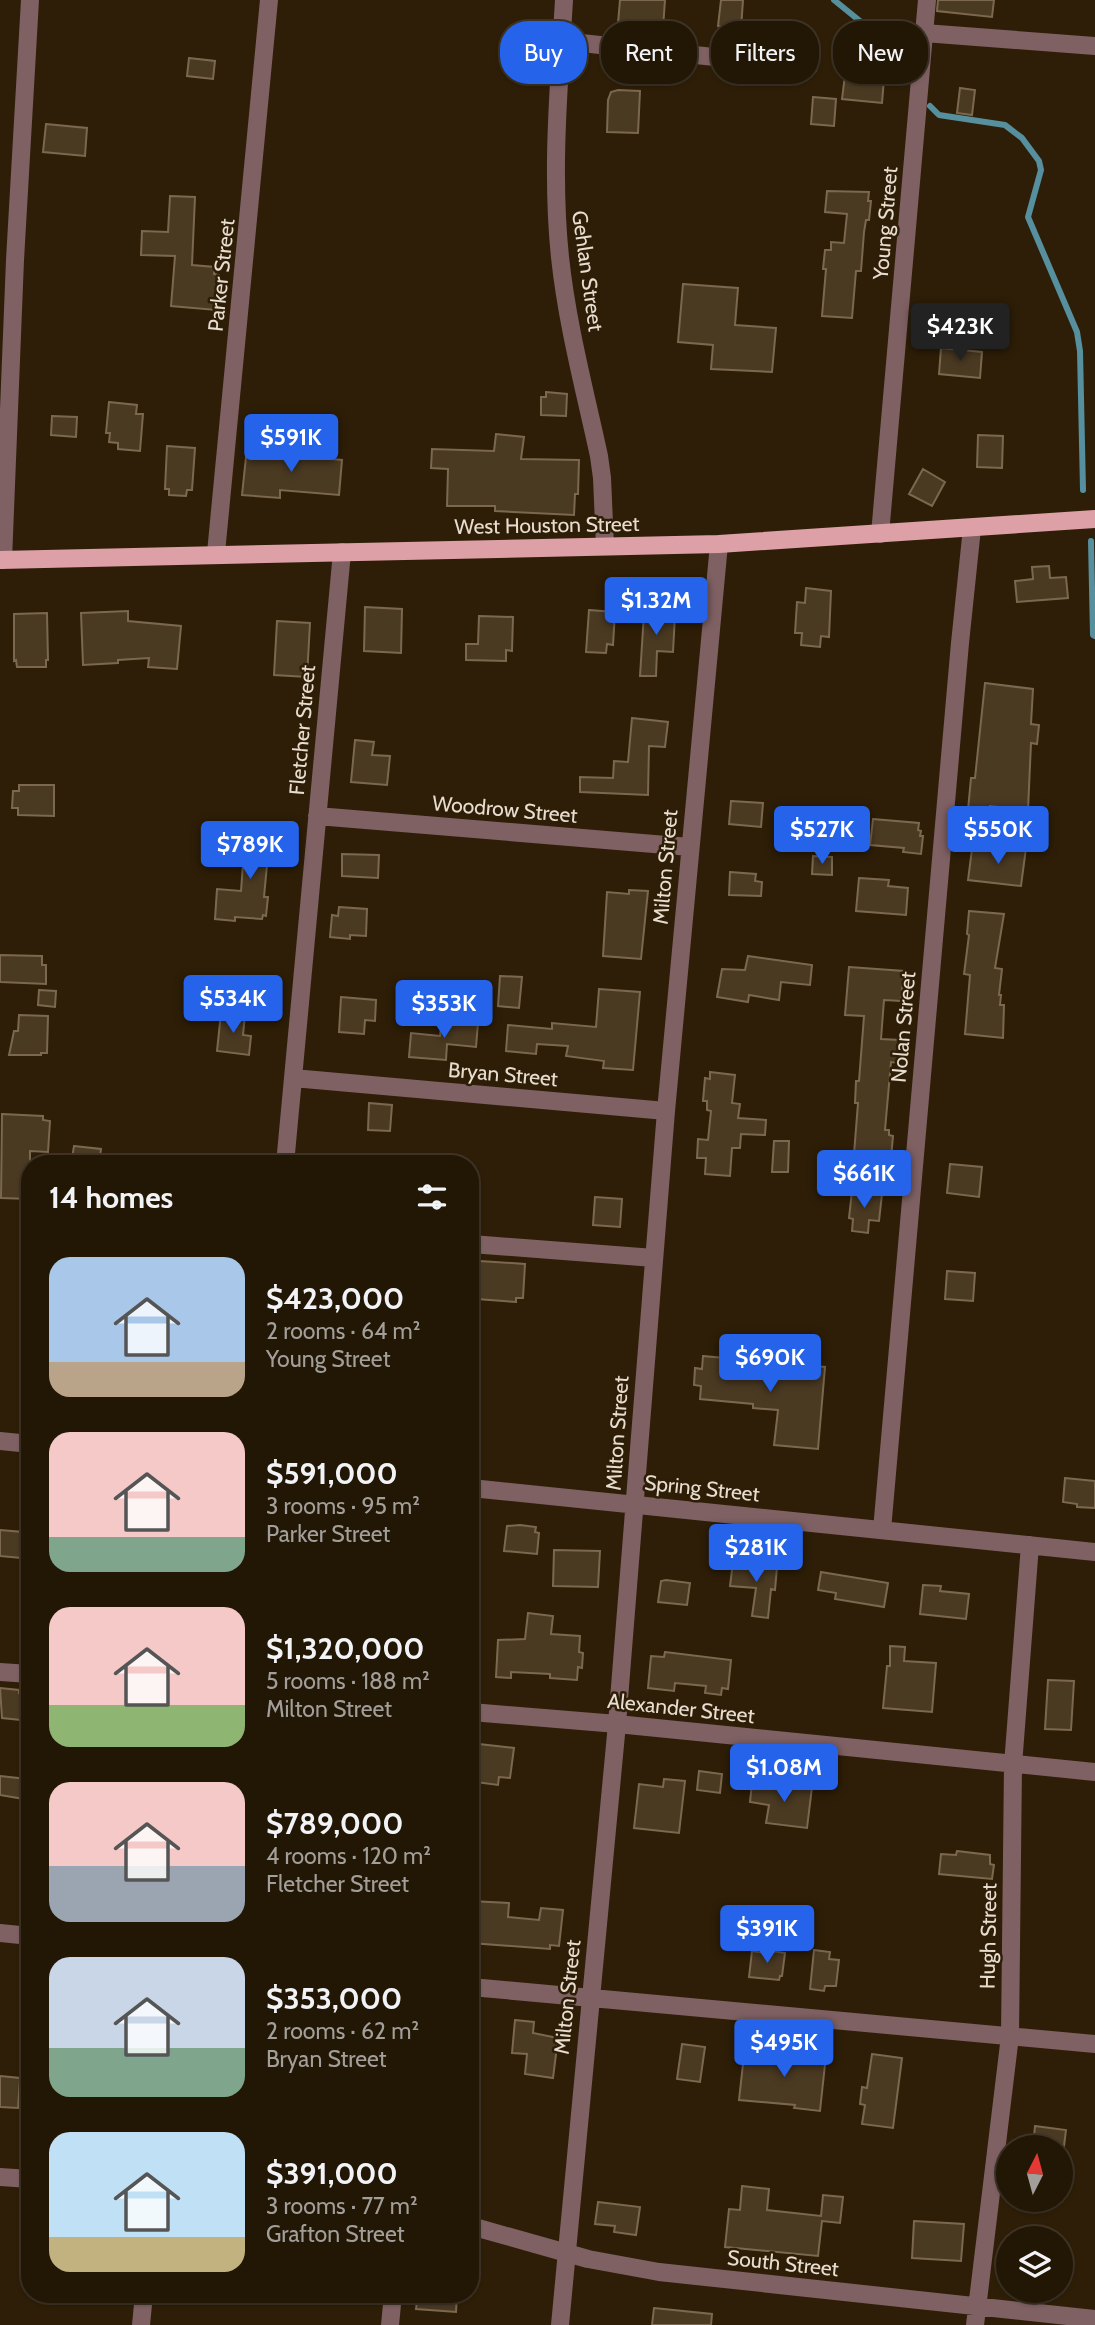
<!DOCTYPE html>
<html lang="en">
<head>
<meta charset="utf-8">
<style>
  body { margin:0; font-family:Cabin,sans-serif; background:#2a1f0f; color:#f1f3f6; height:100vh; display:flex; flex-direction:column; font-size:26px; white-space:nowrap }
  * { box-sizing:border-box; margin:0 }
  p { font-size:23px; color:#a29f9a }
  .icon { flex:none; width:38px; height:38px; fill:none; stroke:currentColor; stroke-width:2; stroke-linecap:round; stroke-linejoin:round }
  .map { position:relative; flex:1; overflow:hidden }
  .side { position:absolute; left:21px; top:1155px; width:458px; height:1148px; display:flex; flex-direction:column; background:#221605; border-radius:28px; box-shadow:0 2px 5px #0004,0 0 0 2px #3f3527 }
  .side>* { flex:none }
  .guide { position:absolute; left:500px; top:21px; width:488px; height:63px; display:flex; gap:14px }
  .needle { width:46px; rotate:6deg }
  .controls { position:absolute; left:996px; top:2135px; display:grid; gap:14px }
  .controls a { display:grid; place-items:center; width:77px; height:77px; border-radius:50%; background:#221605; box-shadow:0 2px 5px #0004,0 0 0 2px #3f3527; font-size:35px }
  .price { position:absolute; translate:-50% -60px; padding:0 16px; border-radius:7px; background:#2563eb; color:#fff; font-size:23px; line-height:46px; filter:drop-shadow(0 2px 4px #0008) }
  .price::after { content:''; position:absolute; left:50%; top:42px; width:21px; height:16px; margin-left:-10px; background:inherit; clip-path:polygon(0 0,100% 0,50% 100%) }
  .price.active { background:#222; color:#fff }
  ul { padding:0; list-style:none }
  li { display:flex; align-items:center; gap:21px; height:175px; padding:0 28px }
  li span { display:grid; place-items:center; flex:none; width:196px; height:140px; border-radius:21px; color:#555 }
  li>.icon { margin-inline-start:auto }
  span .icon { width:84px; height:84px; fill:#fffc; stroke-width:1 }
  li b { font-size:30px }
  h2 { display:flex; justify-content:space-between; align-items:center; height:84px; padding:0 28px; font-size:30px }
  .pill { padding:0 24px; border-radius:28px; background:#221605; box-shadow:0 2px 5px #0004,0 0 0 2px #3f3527; font-size:24px; line-height:63px }
  .pill.active { background:#2563eb; color:#fff }
  .map>svg:first-child { display:block }
  .lines { fill:none; stroke-linecap:round; stroke-linejoin:round }
  .stream { stroke:#568f9d; stroke-width:6 }
  .building { fill:#4b3a22; stroke:#7b684f; stroke-width:2 }
  .minor { stroke:#7f6164; stroke-width:18 }
  .major { stroke:#dda0a7; stroke-width:18 }
  .labels { text-anchor:middle; dominant-baseline:central; stroke-width:5; stroke-linejoin:round; paint-order:stroke }
  .street-label { font-size:21px; fill:#e8ded0; stroke:#2e1e07 }
</style>
</head>
<body>
<div class="map">
<svg width="1095" height="2325" viewBox="0 0 1095 2325">
  <rect width="100%" height="100%" fill="#2e1e07"/>
  <g class="lines">
    <path class="stream" d="M 834,0 L 903,56
      M 930,106 L 939,115 L 1005,125 L 1022,138 L 1039,161 L 1041,170 L 1028,217 L 1077,332 L 1080,351 L 1083,490
      M 1091,541 L 1093,635 L 1095,636"/>
  </g>
  <path class="building" d="M 620,0 L 665,0 L 663,28 L 618,23 Z
    M 721,0 L 743,0 L 741,29 L 718,26 Z
    M 938,0 L 994,0 L 992,17 L 937,11 Z
    M 189,58 L 215,61 L 213,79 L 187,76 Z
    M 845,75 L 884,79 L 882,103 L 842,99 Z
    M 960,88 L 975,90 L 972,115 L 957,113 Z
    M 618,90 L 640,91 L 638,133 L 607,132 L 608,100 L 611,92 Z
    M 813,97 L 836,99 L 834,126 L 811,124 Z
    M 46,124 L 87,128 L 85,156 L 43,152 Z
    M 827,191 L 869,192 L 868,201 L 871,201 L 869,220 L 866,220 L 864,232 L 861,271 L 856,271 L 852,318 L 822,316 L 826,269 L 823,269 L 825,250 L 831,250 L 831,242 L 844,243 L 847,214 L 825,212 Z
    M 170,196 L 195,197 L 192,265 L 215,267 L 214,274 L 219,275 L 216,310 L 171,306 L 175,256 L 141,255 L 142,231 L 168,232 Z
    M 683,284 L 738,288 L 735,325 L 776,328 L 772,372 L 711,369 L 713,345 L 678,342 Z
    M 941,348 L 982,352 L 980,378 L 939,374 Z
    M 546,392 L 567,394 L 566,416 L 541,415 L 541,397 L 546,397 Z
    M 109,402 L 137,405 L 136,414 L 143,414 L 140,451 L 118,449 L 118,443 L 109,442 L 110,433 L 106,433 Z
    M 52,416 L 77,417 L 76,437 L 51,435 Z
    M 496,434 L 524,437 L 521,459 L 579,460 L 578,494 L 575,494 L 574,515 L 495,511 L 495,506 L 447,506 L 448,469 L 431,468 L 432,449 L 494,451 Z
    M 978,435 L 1003,436 L 1002,468 L 977,467 Z
    M 167,446 L 195,448 L 192,490 L 187,490 L 186,496 L 169,495 L 169,489 L 165,489 Z
    M 306,449 L 322,451 L 322,458 L 342,460 L 339,495 L 280,490 L 280,498 L 242,495 L 246,457 L 251,457 L 251,451 L 305,457 Z
    M 923,469 L 945,482 L 932,506 L 909,494 Z
    M 1049,566 L 1050,578 L 1066,577 L 1068,598 L 1017,602 L 1015,581 L 1033,579 L 1032,567 Z
    M 806,588 L 831,591 L 829,637 L 821,636 L 820,647 L 801,645 L 802,633 L 795,633 L 797,602 L 805,603 Z
    M 648,605 L 672,606 L 671,615 L 675,615 L 673,652 L 657,651 L 656,676 L 640,676 L 644,613 L 648,613 Z
    M 365,607 L 402,609 L 401,653 L 364,651 Z
    M 589,610 L 615,612 L 613,645 L 607,644 L 606,653 L 586,652 Z
    M 128,611 L 128,621 L 181,626 L 177,669 L 148,667 L 149,658 L 118,660 L 118,663 L 83,665 L 81,613 Z
    M 47,613 L 48,660 L 46,660 L 46,667 L 17,667 L 16,660 L 14,661 L 14,614 Z
    M 479,616 L 513,617 L 512,651 L 506,650 L 506,661 L 466,660 L 466,644 L 478,644 Z
    M 277,621 L 310,623 L 307,677 L 274,675 Z
    M 985,683 L 1033,689 L 1031,724 L 1039,725 L 1037,744 L 1031,743 L 1028,810 L 990,806 L 990,812 L 968,810 L 971,778 L 975,778 Z
    M 632,718 L 668,722 L 665,747 L 649,746 L 648,795 L 580,792 L 580,777 L 613,778 L 614,761 L 628,762 Z
    M 355,740 L 374,742 L 372,755 L 390,756 L 387,785 L 351,782 Z
    M 19,785 L 54,785 L 54,816 L 18,815 L 18,808 L 12,808 L 13,791 L 19,791 Z
    M 731,801 L 763,803 L 761,827 L 729,824 Z
    M 873,819 L 919,823 L 918,830 L 921,831 L 920,836 L 923,836 L 921,854 L 903,852 L 904,848 L 870,845 Z
    M 245,836 L 282,839 L 280,866 L 267,865 L 264,897 L 268,897 L 266,916 L 263,915 L 262,919 L 235,917 L 235,921 L 215,919 L 217,889 L 241,891 Z
    M 990,847 L 1026,848 L 1021,886 L 968,880 L 972,849 L 990,850 Z
    M 342,854 L 379,855 L 378,878 L 342,876 Z
    M 813,856 L 832,857 L 832,875 L 812,874 Z
    M 730,872 L 756,874 L 755,881 L 762,882 L 761,896 L 729,895 Z
    M 859,878 L 889,880 L 888,886 L 908,888 L 906,915 L 856,911 Z
    M 629,890 L 648,891 L 641,959 L 603,956 L 607,892 L 629,894 Z
    M 339,907 L 367,909 L 366,936 L 350,935 L 350,939 L 330,937 L 332,915 L 338,916 Z
    M 969,911 L 1004,914 L 995,968 L 1002,969 L 999,995 L 1001,995 L 1000,1005 L 1004,1005 L 1003,1038 L 965,1034 L 970,975 L 964,974 L 969,935 L 967,934 Z
    M 0,955 L 42,956 L 42,965 L 46,965 L 46,984 L 0,982 Z
    M 748,956 L 812,965 L 810,985 L 781,982 L 779,1000 L 749,995 L 748,1002 L 717,997 L 722,969 L 745,970 Z
    M 849,967 L 904,971 L 901,1001 L 884,1000 L 881,1039 L 900,1040 L 899,1063 L 891,1062 L 885,1130 L 889,1130 L 889,1135 L 893,1136 L 891,1158 L 854,1154 L 858,1103 L 855,1103 L 856,1081 L 859,1081 L 864,1016 L 845,1015 Z
    M 500,976 L 522,977 L 519,1008 L 498,1006 Z
    M 599,989 L 640,992 L 633,1070 L 603,1068 L 604,1061 L 566,1056 L 568,1046 L 537,1044 L 536,1054 L 506,1051 L 508,1025 L 552,1029 L 552,1023 L 596,1027 Z
    M 39,990 L 56,991 L 55,1007 L 38,1005 Z
    M 341,997 L 376,1000 L 375,1021 L 365,1020 L 364,1034 L 339,1032 Z
    M 221,1013 L 245,1015 L 243,1035 L 251,1036 L 249,1055 L 217,1051 Z
    M 19,1015 L 48,1016 L 47,1053 L 41,1053 L 41,1055 L 9,1055 L 14,1031 L 18,1031 Z
    M 442,1020 L 478,1023 L 476,1047 L 447,1044 L 446,1060 L 409,1057 L 411,1033 L 440,1036 Z
    M 710,1072 L 735,1075 L 732,1103 L 740,1104 L 738,1118 L 766,1120 L 765,1135 L 741,1134 L 740,1148 L 732,1148 L 730,1176 L 705,1174 L 706,1158 L 697,1158 L 698,1139 L 708,1140 L 711,1111 L 707,1110 L 707,1101 L 703,1101 L 705,1078 L 710,1079 Z
    M 369,1103 L 392,1105 L 390,1131 L 368,1130 Z
    M 2,1114 L 43,1116 L 43,1120 L 50,1121 L 48,1152 L 30,1151 L 30,1199 L 1,1198 Z
    M 774,1141 L 789,1141 L 788,1172 L 772,1172 Z
    M 74,1146 L 101,1149 L 99,1164 L 71,1164 Z
    M 950,1164 L 982,1167 L 979,1197 L 947,1193 Z
    M 852,1191 L 882,1194 L 879,1221 L 869,1220 L 868,1233 L 852,1231 L 853,1219 L 849,1218 Z
    M 595,1197 L 622,1199 L 620,1227 L 593,1225 Z
    M 480,1261 L 525,1264 L 523,1298 L 516,1298 L 516,1302 L 477,1299 Z
    M 947,1271 L 975,1273 L 973,1301 L 945,1299 Z
    M 703,1356 L 825,1367 L 818,1449 L 774,1445 L 778,1410 L 753,1408 L 753,1404 L 700,1399 L 701,1386 L 694,1385 L 695,1368 L 702,1369 Z
    M 1065,1478 L 1095,1481 L 1095,1508 L 1077,1507 L 1077,1504 L 1063,1502 Z
    M 520,1525 L 536,1527 L 535,1532 L 539,1533 L 537,1554 L 504,1551 L 507,1526 Z
    M 0,1530 L 23,1532 L 21,1558 L 0,1556 Z
    M 554,1550 L 600,1551 L 598,1587 L 553,1586 Z
    M 733,1562 L 777,1567 L 775,1590 L 771,1589 L 768,1618 L 752,1616 L 756,1588 L 730,1586 Z
    M 821,1572 L 888,1583 L 884,1607 L 835,1599 L 836,1593 L 818,1590 Z
    M 666,1580 L 690,1583 L 687,1605 L 658,1602 L 661,1581 Z
    M 923,1585 L 941,1586 L 940,1591 L 969,1594 L 966,1619 L 920,1614 Z
    M 528,1613 L 553,1616 L 551,1634 L 580,1636 L 579,1652 L 583,1653 L 582,1668 L 578,1667 L 577,1680 L 550,1678 L 550,1674 L 511,1672 L 511,1678 L 496,1677 L 498,1640 L 525,1639 Z
    M 890,1646 L 905,1647 L 904,1661 L 936,1663 L 932,1712 L 883,1708 L 887,1666 L 890,1666 Z
    M 665,1652 L 731,1660 L 728,1689 L 722,1688 L 721,1695 L 705,1693 L 706,1686 L 675,1683 L 674,1691 L 648,1688 L 651,1656 L 664,1657 Z
    M 1048,1680 L 1074,1681 L 1071,1730 L 1045,1729 Z
    M 0,1688 L 19,1690 L 19,1693 L 30,1694 L 30,1721 L 2,1718 Z
    M 479,1744 L 514,1748 L 510,1778 L 499,1777 L 498,1785 L 475,1782 Z
    M 699,1771 L 722,1774 L 720,1793 L 697,1790 Z
    M 0,1776 L 27,1779 L 24,1799 L 0,1795 Z
    M 664,1779 L 685,1781 L 679,1833 L 634,1828 L 639,1784 L 663,1787 Z
    M 752,1783 L 787,1788 L 787,1784 L 812,1787 L 807,1828 L 766,1823 L 769,1805 L 750,1802 Z
    M 957,1851 L 990,1855 L 990,1864 L 994,1865 L 992,1879 L 939,1874 L 941,1854 L 956,1855 Z
    M 471,1901 L 509,1903 L 508,1917 L 539,1920 L 541,1908 L 563,1910 L 559,1946 L 550,1945 L 550,1949 L 471,1943 Z
    M 765,1950 L 785,1953 L 782,1976 L 780,1976 L 779,1980 L 749,1977 L 752,1951 L 764,1953 Z
    M 814,1950 L 830,1952 L 829,1959 L 839,1960 L 836,1986 L 825,1986 L 824,1991 L 810,1989 Z
    M 515,2020 L 534,2022 L 533,2033 L 558,2038 L 553,2078 L 525,2074 L 527,2054 L 512,2053 Z
    M 682,2044 L 705,2047 L 700,2082 L 677,2079 Z
    M 747,2050 L 800,2055 L 800,2052 L 826,2055 L 820,2111 L 794,2108 L 795,2105 L 739,2100 L 744,2055 L 747,2055 Z
    M 872,2054 L 902,2058 L 893,2128 L 862,2124 L 865,2105 L 860,2104 L 862,2087 L 867,2088 Z
    M 0,2076 L 20,2078 L 18,2108 L 0,2107 Z
    M 1035,2126 L 1066,2130 L 1064,2146 L 1033,2147 Z
    M 742,2186 L 769,2189 L 767,2210 L 821,2216 L 823,2195 L 843,2197 L 840,2223 L 822,2221 L 818,2256 L 725,2247 L 729,2209 L 740,2210 Z
    M 598,2202 L 640,2207 L 636,2235 L 614,2232 L 615,2226 L 595,2224 Z
    M 914,2221 L 964,2224 L 961,2261 L 912,2258 Z
    M 418,2294 L 457,2294 L 456,2312 L 416,2309 Z
    M 654,2308 L 712,2314 L 711,2325 L 652,2325 Z"/>
  <g class="lines">
    <path class="minor" d="M 564,0 C 559,85 551,172 560,257 C 567,324 585,391 599,456 L 602,478 L 605,546
      M 924,33 L 1095,46
      M 562,41 L 809,67
      M 880,534 L 927,0
      M 216,553 L 269,0
      M 3,560 L 15,260 L 30,0
      M 317,816 L 690,847
      M 293,1078 L 666,1111
      M 285,1164 L 342,552
      M 471,1244 L 654,1258
      M 0,1441 L 30,1444
      M 471,1488 L 1095,1552
      M 882,1530 L 960,643 L 972,528
      M 0,1672 L 30,1674
      M 471,1712 L 617,1724 L 1095,1772
      M 0,1933 L 30,1936
      M 471,1987 L 1095,2044
      M 0,2177 L 30,2179
      M 471,2226 L 588,2259 L 659,2272 L 1095,2319
      M 141,2325 L 144,2294
      M 390,2325 L 393,2294
      M 560,2325 L 617,1724 L 666,1111 L 719,544
      M 975,2325 L 1010,2036 L 1013,1765 L 1030,1545"/>
    <path class="major" d="M 0,560 L 719,544 L 1095,519"/>
  </g>
  <g class="labels">
    <g class="street-label">
      <text transform="translate(885 223) rotate(-85)">Young Street</text>
      <text transform="translate(588 271) rotate(82)">Gehlan Street</text>
      <text transform="translate(221 275) rotate(-84)">Parker Street</text>
      <text transform="translate(547 525) rotate(-1)">West Houston Street</text>
      <text transform="translate(302 730) rotate(-85)">Fletcher Street</text>
      <text transform="translate(505 809) rotate(5)">Woodrow Street</text>
      <text transform="translate(665 867) rotate(-85)">Milton Street</text>
      <text transform="translate(903 1027) rotate(-85)">Nolan Street</text>
      <text transform="translate(503 1074) rotate(5)">Bryan Street</text>
      <text transform="translate(617 1433) rotate(-86)">Milton Street</text>
      <text transform="translate(702 1488) rotate(6)">Spring Street</text>
      <text transform="translate(681 1708) rotate(6)">Alexander Street</text>
      <text transform="translate(988 1936) rotate(-89)">Hugh Street</text>
      <text transform="translate(567 1997) rotate(-84)">Milton Street</text>
      <text transform="translate(783 2263) rotate(6)">South Street</text>
    </g>
  </g>
</svg>
<div class="controls">
<a><svg class="needle" viewBox="-14 -14 28 28"><path d="M0-13l5 13h-10z" fill="#e53935"/><path d="M0 13l5-13h-10z" fill="#a29f9a"/></svg></a>
<a><svg class="icon" aria-label="layers" viewBox="0 0 24 24"><path d="M12 4l9 5-9 5-9-5zM3 14l9 5 9-5"/></svg></a>
</div>
<b class="price active" style="left:960px;top:363px">$423K</b>
<b class="price" style="left:291px;top:474px">$591K</b>
<b class="price" style="left:656px;top:637px">$1.32M</b>
<b class="price" style="left:822px;top:866px">$527K</b>
<b class="price" style="left:998px;top:866px">$550K</b>
<b class="price" style="left:250px;top:881px">$789K</b>
<b class="price" style="left:233px;top:1035px">$534K</b>
<b class="price" style="left:444px;top:1040px">$353K</b>
<b class="price" style="left:864px;top:1210px">$661K</b>
<b class="price" style="left:770px;top:1394px">$690K</b>
<b class="price" style="left:756px;top:1584px">$281K</b>
<b class="price" style="left:784px;top:1804px">$1.08M</b>
<b class="price" style="left:767px;top:1965px">$391K</b>
<b class="price" style="left:784px;top:2079px">$495K</b>
<div class="guide">
<a class="pill active">Buy</a>
<a class="pill">Rent</a>
<a class="pill">Filters</a>
<a class="pill">New</a>
</div>
<section class="side">
<h2>14 homes<svg class="icon" aria-label="filters" viewBox="0 0 24 24"><path d="M4 7h16M4 17h16"/><circle cx="9" cy="7" r="2"/><circle cx="15" cy="17" r="2"/></svg></h2>
<ul>
<li><span style="background:linear-gradient(#a9c7e8 75%,#b9a48a 0)"><svg class="icon" aria-label="home" viewBox="0 0 24 24"><path d="M3 11l9-7 9 7M6 9v11h12V9"/></svg></span><div><b>$423,000</b><p>2 rooms · 64 m²</p><p>Young Street</p></div></li>
<li><span style="background:linear-gradient(#f6c9c9 75%,#7fa58c 0)"><svg class="icon" aria-label="home" viewBox="0 0 24 24"><path d="M3 11l9-7 9 7M6 9v11h12V9"/></svg></span><div><b>$591,000</b><p>3 rooms · 95 m²</p><p>Parker Street</p></div></li>
<li><span style="background:linear-gradient(#f6c9c9 70%,#8fb573 0)"><svg class="icon" aria-label="home" viewBox="0 0 24 24"><path d="M3 11l9-7 9 7M6 9v11h12V9"/></svg></span><div><b>$1,320,000</b><p>5 rooms · 188 m²</p><p>Milton Street</p></div></li>
<li><span style="background:linear-gradient(#f6c9c9 60%,#9aa5b1 0)"><svg class="icon" aria-label="home" viewBox="0 0 24 24"><path d="M3 11l9-7 9 7M6 9v11h12V9"/></svg></span><div><b>$789,000</b><p>4 rooms · 120 m²</p><p>Fletcher Street</p></div></li>
<li><span style="background:linear-gradient(#c9d6e8 65%,#7fa58c 0)"><svg class="icon" aria-label="home" viewBox="0 0 24 24"><path d="M3 11l9-7 9 7M6 9v11h12V9"/></svg></span><div><b>$353,000</b><p>2 rooms · 62 m²</p><p>Bryan Street</p></div></li>
<li><span style="background:linear-gradient(#bfe0f5 75%,#c2b280 0)"><svg class="icon" aria-label="home" viewBox="0 0 24 24"><path d="M3 11l9-7 9 7M6 9v11h12V9"/></svg></span><div><b>$391,000</b><p>3 rooms · 77 m²</p><p>Grafton Street</p></div></li>
</ul>
</section>
</div>
</body>
</html>
